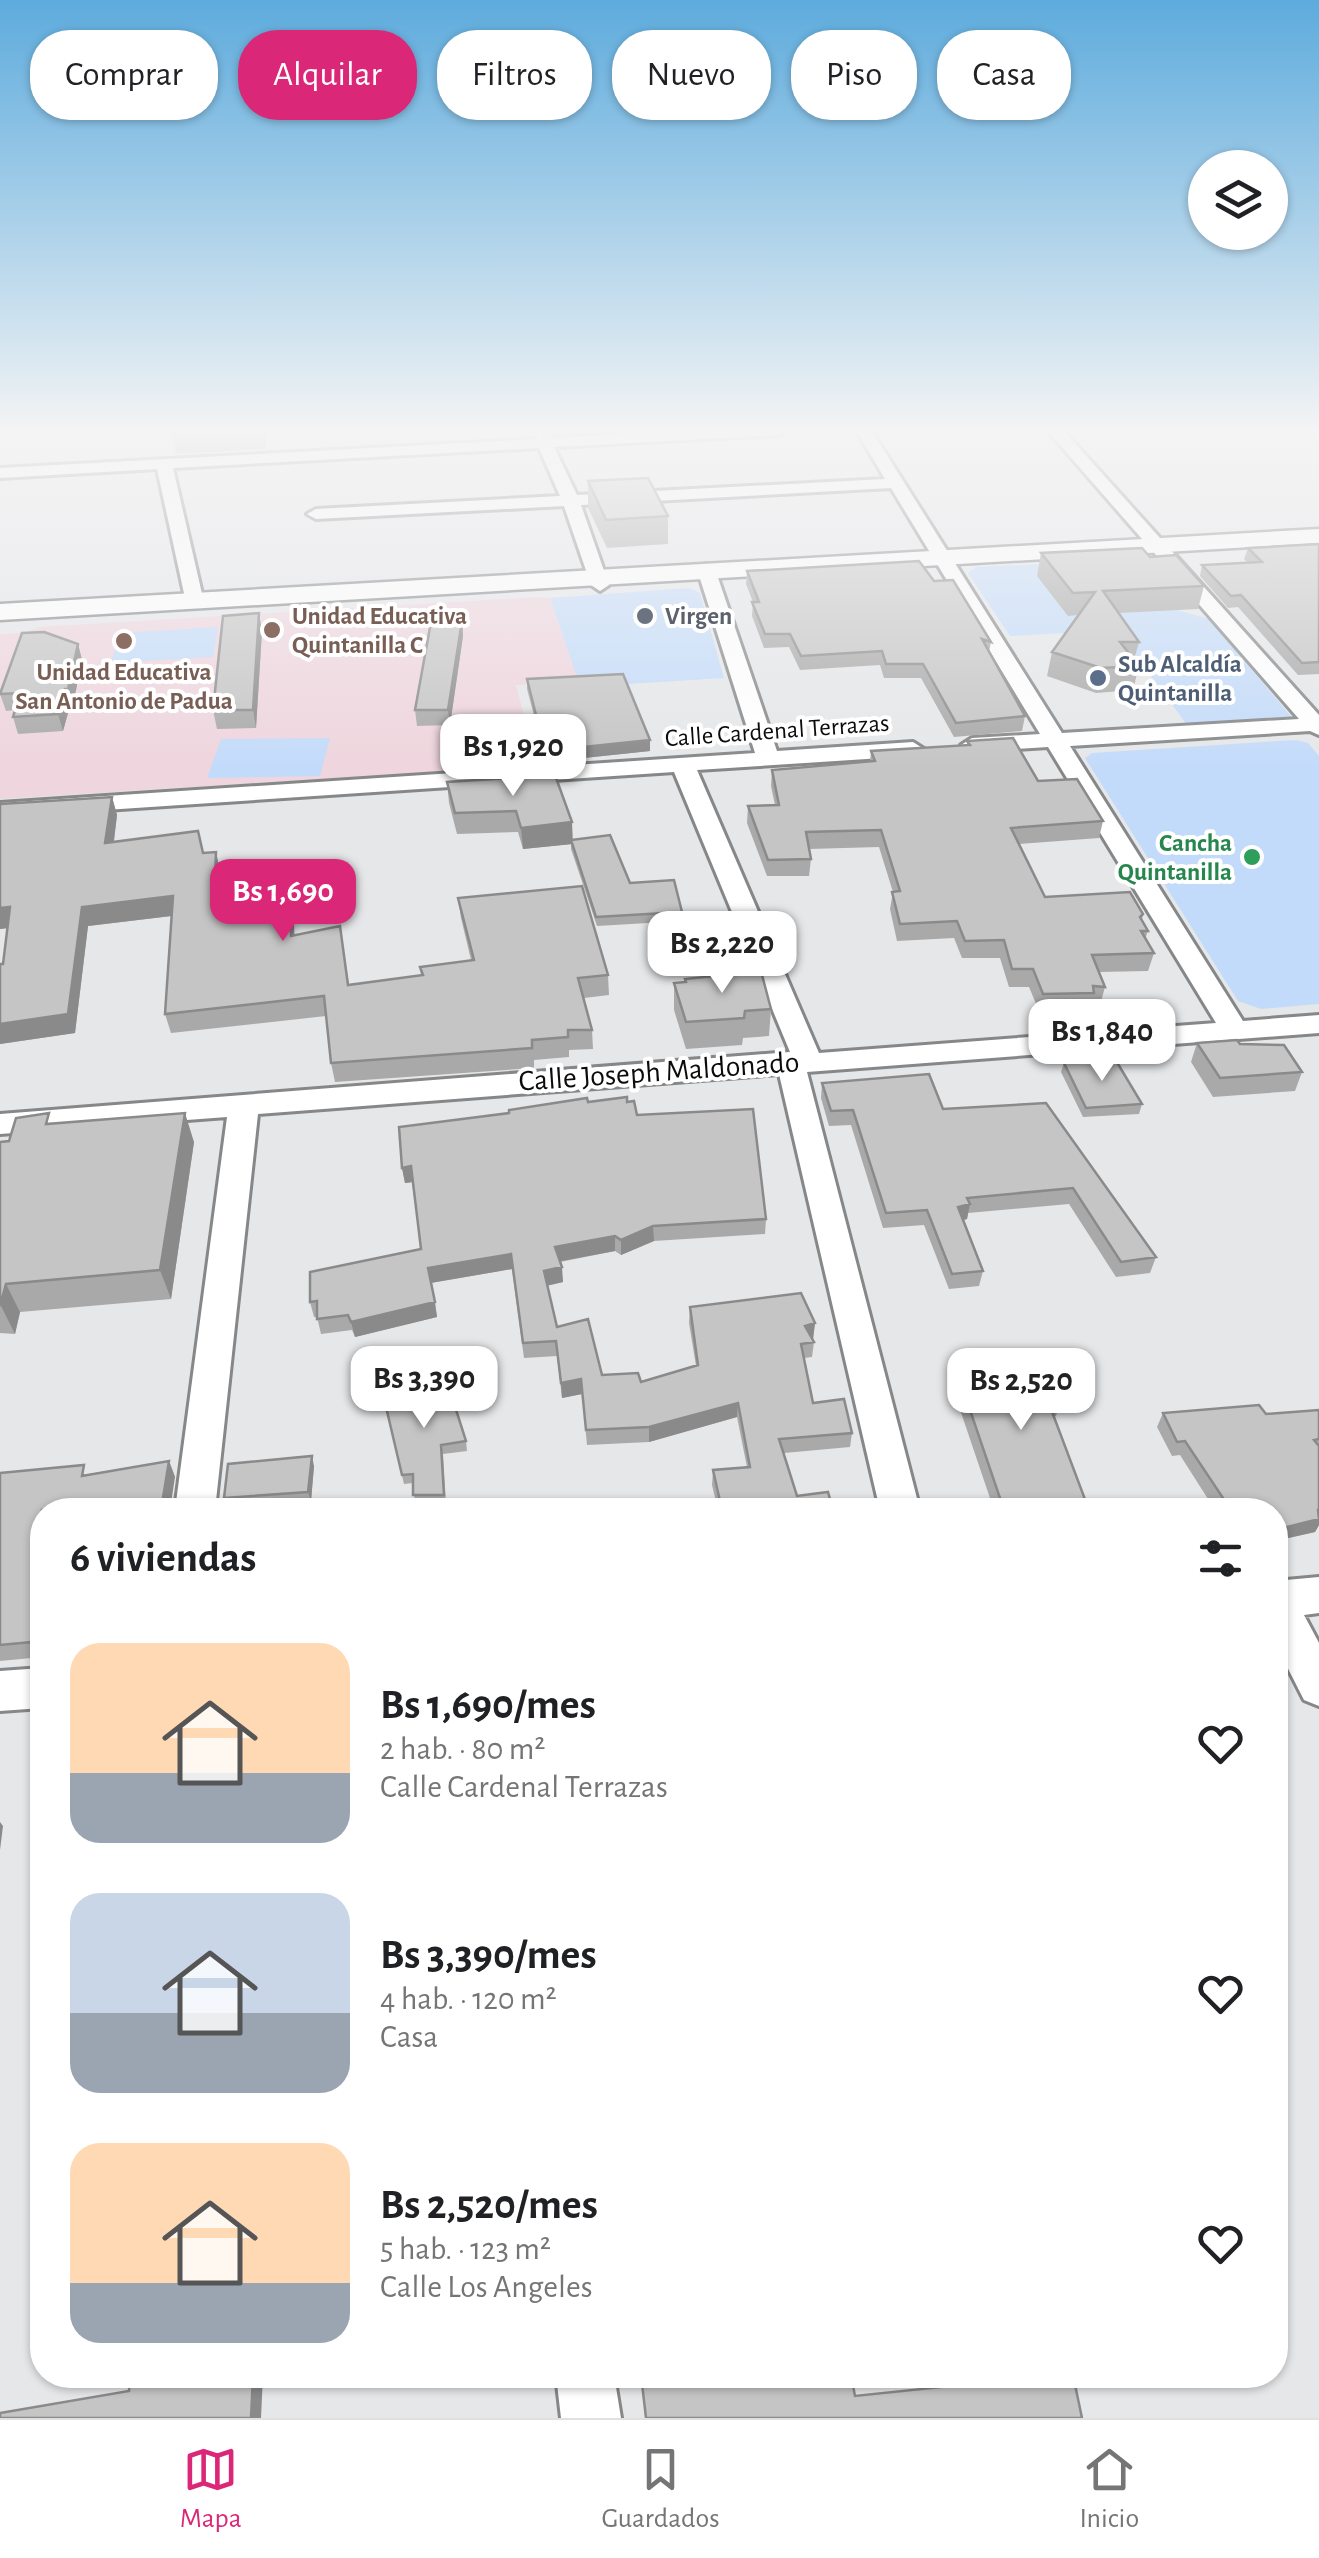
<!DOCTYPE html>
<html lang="es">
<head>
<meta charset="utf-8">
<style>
  body { margin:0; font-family:"Alegreya Sans",sans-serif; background:#f2f2f2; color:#202124; height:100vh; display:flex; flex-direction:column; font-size:38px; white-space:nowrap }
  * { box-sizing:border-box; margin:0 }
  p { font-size:32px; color:#757577 }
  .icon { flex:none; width:55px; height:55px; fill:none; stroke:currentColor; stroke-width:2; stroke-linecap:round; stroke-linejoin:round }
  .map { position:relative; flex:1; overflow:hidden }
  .side { position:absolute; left:30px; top:1498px; width:1258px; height:890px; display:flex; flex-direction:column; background:#fff; border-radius:40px; box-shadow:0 2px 8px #0004 }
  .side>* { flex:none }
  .top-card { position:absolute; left:30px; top:30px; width:1260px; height:90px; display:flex; gap:20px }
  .buttons { position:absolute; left:1188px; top:150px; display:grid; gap:20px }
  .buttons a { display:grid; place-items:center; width:100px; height:100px; border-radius:50%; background:#fff; box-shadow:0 2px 8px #0004; font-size:50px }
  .price { position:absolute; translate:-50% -85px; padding:0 22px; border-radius:20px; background:#fff; color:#222; font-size:32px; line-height:65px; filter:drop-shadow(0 2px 5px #0008) }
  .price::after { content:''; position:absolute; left:50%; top:60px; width:30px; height:22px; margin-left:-15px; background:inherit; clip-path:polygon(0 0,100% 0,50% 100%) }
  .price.active { background:#db2777; color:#fff }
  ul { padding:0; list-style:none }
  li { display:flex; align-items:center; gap:30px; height:250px; padding:0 40px }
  li span { display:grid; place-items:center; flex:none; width:280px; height:200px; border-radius:30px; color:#555 }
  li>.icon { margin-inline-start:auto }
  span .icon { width:120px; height:120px; fill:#fffc; stroke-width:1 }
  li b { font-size:42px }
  h2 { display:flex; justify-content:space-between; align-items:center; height:120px; padding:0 40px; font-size:42px }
  .tag { padding:0 35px; border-radius:40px; background:#fff; box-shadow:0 2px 8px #0004; font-size:35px; line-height:90px }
  .tag.active { background:#db2777; color:#fff }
  .tabs { display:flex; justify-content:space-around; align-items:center; height:140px; border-top:2px solid #e0e0e0; background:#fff; font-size:28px; color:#757577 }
  .tabs a { display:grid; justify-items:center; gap:5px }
  .tabs .active { color:#db2777 }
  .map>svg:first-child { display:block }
  .education { fill:#efd5dd }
  .green { fill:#c3dbfa }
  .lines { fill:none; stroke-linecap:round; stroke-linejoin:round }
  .minor-casing { stroke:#858788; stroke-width:6 }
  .secondary-casing { stroke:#858788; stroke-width:5 }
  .minor { fill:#fff; fill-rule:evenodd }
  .secondary { fill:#fff; fill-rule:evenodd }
  .wall { fill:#aaa9aa }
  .shaded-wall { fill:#8b8a8b }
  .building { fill:#c6c5c6; stroke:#8b8a8b; stroke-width:2.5 }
  .worship-dot { fill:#6b7280; stroke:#fff; stroke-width:4 }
  .education-dot { fill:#8d6e63; stroke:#fff; stroke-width:4 }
  .service-dot { fill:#5c6f8a; stroke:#fff; stroke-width:4 }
  .leisure-dot { fill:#2e9e5b; stroke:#fff; stroke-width:4 }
  .labels { text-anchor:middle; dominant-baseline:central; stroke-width:8; stroke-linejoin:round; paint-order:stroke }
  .far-education-label { font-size:25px; font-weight:bold; fill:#785e54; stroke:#fff; text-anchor:start }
  .far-worship-label { font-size:25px; font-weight:bold; fill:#5b616d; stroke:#fff; text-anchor:start }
  .far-service-label { font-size:25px; font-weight:bold; fill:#4e5e75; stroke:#fff; text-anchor:start }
  .far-street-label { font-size:25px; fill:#0b0b0c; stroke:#fff }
  .far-leisure-label { font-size:25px; font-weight:bold; fill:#27864d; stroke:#fff; text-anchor:end }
  .street-label { font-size:30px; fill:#0b0b0c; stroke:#fff }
</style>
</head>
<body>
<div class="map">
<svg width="1319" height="2418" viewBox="0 0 1319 2418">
  <rect width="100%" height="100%" fill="#e6e7e9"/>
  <path class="education" d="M 537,597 L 550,598 L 578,681 L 516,685 L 537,766 L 0,799 L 0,634 L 27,632 L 38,627 Z"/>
  <path class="green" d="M 1147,559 L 1177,610 L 1209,619 L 1295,721 L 1187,725 L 1117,630 L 1010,636 L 968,573 L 976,567 Z
    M 689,588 L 700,593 L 724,678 L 580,687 L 550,598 Z
    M 218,627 L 213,657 L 111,663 L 120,633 Z
    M 330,738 L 320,776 L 207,778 L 221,739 Z
    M 1295,740 L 1308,743 L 1319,756 L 1319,1004 L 1261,1009 L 1238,1001 L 1085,758 L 1092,753 Z"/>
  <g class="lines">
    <defs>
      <path id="minor" d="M 536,430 L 552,430 L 552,438 L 688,430 L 786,430 L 779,435 L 554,447 L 577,495 L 885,479 L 856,430 L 871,430 L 1062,733 L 1299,719 L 1047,430 L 1063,430 L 1319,715 L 1319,735 L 1310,731 L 1070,746 L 1243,1021 L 1319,1015 L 1319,1033 L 807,1072 L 920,1510 L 880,1510 L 779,1074 L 258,1114 L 215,1510 L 175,1510 L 227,1117 L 0,1134 L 0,1114 L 790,1052 L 674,772 L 0,817 L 0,803 L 755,753 L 697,569 L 706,564 L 715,569 L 777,751 L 913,742 L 924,749 L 913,756 L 697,770 L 819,1053 L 1216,1023 L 1048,747 L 972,752 L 961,745 L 972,738 L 1040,734 L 891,488 L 581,505 L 609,585 L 600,591 L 591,585 L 564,506 L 316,519 L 307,514 L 316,509 L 560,496 L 539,448 L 173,468 L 203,598 L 194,604 L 185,598 L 157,469 L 0,478 L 0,468 L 537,439 Z
        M 1319,1577 L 1319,1613 L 1304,1615 L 1319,1643 L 1319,1706 L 1304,1700 L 1275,1643 L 1275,1581 Z
        M 42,1668 L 42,1708 L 0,1711 L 0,1671 Z
        M 556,2375 L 614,2375 L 621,2418 L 561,2418 Z"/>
      <path id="secondary" d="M 1319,529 L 1319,543 L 0,620 L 0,604 Z"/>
    </defs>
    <use href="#minor" class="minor-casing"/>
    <use href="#secondary" class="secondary-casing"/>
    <use href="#minor" class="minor"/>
    <use href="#secondary" class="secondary"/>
  </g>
  <path class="wall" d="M 172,430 L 266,430 L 265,449 L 176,454 Z
    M 588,481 L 668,516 L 668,544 L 607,548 L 588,508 Z
    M 1319,544 L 1319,674 L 1298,675 L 1238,607 L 1228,608 L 1200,576 L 1202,565 L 1248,563 L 1244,559 L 1248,548 Z
    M 1041,553 L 1150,557 L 1204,586 L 1198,609 L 1119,613 L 1139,642 L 1134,660 L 1139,666 L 1133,690 L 1096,693 L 1047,676 L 1052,652 L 1078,615 L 1068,616 L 1037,576 Z
    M 747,571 L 934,581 L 991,642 L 989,652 L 1025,716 L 1022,731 L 954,737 L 921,678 L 884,678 L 880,665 L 800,670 L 789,647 L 764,648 L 752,616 L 753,602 L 746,584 Z
    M 462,621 L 463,636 L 450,725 L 417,726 L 415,710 Z
    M 262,631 L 256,728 L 217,729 L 213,710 Z
    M 78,644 L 82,660 L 73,705 L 70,706 L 63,731 L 18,734 L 13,717 L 15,710 L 6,711 L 0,694 Z
    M 527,679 L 650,751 L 546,762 L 527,689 Z
    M 967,741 L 1103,821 L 1099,838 L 1019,844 L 1045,897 L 1143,914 L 1142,920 L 1148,931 L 1145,939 L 1154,953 L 1148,971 L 1099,972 L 1105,987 L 1100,1005 L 1091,1004 L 1089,1011 L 1039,1011 L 1029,987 L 1009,987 L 1000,958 L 962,958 L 954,938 L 897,941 L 890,909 L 893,892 L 879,847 L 809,849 L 811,859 L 809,876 L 767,876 L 747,823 L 748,806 L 775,805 L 771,786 L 772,770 L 870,762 L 871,751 L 967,745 Z
    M 555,775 L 572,840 L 630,883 L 682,912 L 682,921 L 597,926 L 571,849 L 571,844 L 523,849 L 518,832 L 457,834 L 449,803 L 447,782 Z
    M 112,797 L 117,815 L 114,842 L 203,853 L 216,852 L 220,871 L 220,878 L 289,871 L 293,890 L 294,935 L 343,946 L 349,985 L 421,975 L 420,967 L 471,960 L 461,918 L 458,898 L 608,975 L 609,995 L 584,998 L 592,1030 L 593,1049 L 569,1050 L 569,1057 L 534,1060 L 534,1068 L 335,1082 L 331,1063 L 326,1016 L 171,1033 L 165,1014 L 172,916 L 88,926 L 75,1033 L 0,1044 L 0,964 L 3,964 L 7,928 L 0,929 L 0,804 Z
    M 685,979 L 771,1009 L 769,1036 L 743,1038 L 742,1045 L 686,1049 L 674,1010 L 674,983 L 685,982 Z
    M 1197,1043 L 1240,1044 L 1302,1072 L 1295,1091 L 1213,1097 L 1191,1062 Z
    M 1064,1063 L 1142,1104 L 1139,1114 L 1083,1117 L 1061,1072 Z
    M 822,1083 L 943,1109 L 1046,1103 L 1156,1257 L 1150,1273 L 1116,1277 L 1069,1204 L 968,1213 L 967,1219 L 964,1220 L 983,1271 L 979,1286 L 949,1289 L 924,1225 L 883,1228 L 851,1125 L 829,1126 L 821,1098 Z
    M 588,1102 L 627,1102 L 637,1115 L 766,1219 L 765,1234 L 654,1241 L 621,1255 L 615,1251 L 560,1262 L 563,1282 L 547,1286 L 557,1327 L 602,1375 L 641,1382 L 696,1366 L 689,1323 L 690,1307 L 815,1323 L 813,1339 L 812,1339 L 814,1342 L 812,1357 L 804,1358 L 813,1403 L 852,1433 L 850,1447 L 784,1453 L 797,1496 L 833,1510 L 718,1510 L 712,1485 L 713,1470 L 747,1467 L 737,1417 L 649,1442 L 587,1445 L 582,1394 L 562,1398 L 557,1356 L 524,1358 L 512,1269 L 431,1283 L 437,1317 L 355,1337 L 352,1330 L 321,1334 L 317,1317 L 314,1317 L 310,1302 L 421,1249 L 412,1182 L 405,1183 L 402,1168 L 509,1113 Z
    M 53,1123 L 194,1142 L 171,1299 L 20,1312 L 15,1334 L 0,1333 L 0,1142 L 9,1141 Z
    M 953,1360 L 1061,1399 L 1056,1416 L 1054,1416 L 1089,1510 L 994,1510 L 949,1377 Z
    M 383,1394 L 466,1441 L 467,1451 L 443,1454 L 446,1504 L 415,1505 L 413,1483 L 404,1484 Z
    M 1319,1410 L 1319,1525 L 1315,1532 L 1275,1541 L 1275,1510 L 1215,1510 L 1180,1455 L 1172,1456 L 1157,1427 L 1163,1413 L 1266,1414 Z
    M 169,1461 L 175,1477 L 42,1510 L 42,1657 L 0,1661 L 0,1473 L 88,1474 Z
    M 314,1466 L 311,1501 L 227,1508 L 224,1498 Z"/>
  <path class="shaded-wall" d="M 262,430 L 266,430 L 265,449 Z
    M 259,613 L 262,631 L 256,728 L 253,710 Z
    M 462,621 L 463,636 L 450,725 L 448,710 Z
    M 78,644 L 82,660 L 73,705 L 68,689 Z
    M 65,689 L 70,706 L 63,731 L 58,714 Z
    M 650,740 L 650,751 L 546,762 L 545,751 Z
    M 112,797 L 117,815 L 111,862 L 105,843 Z
    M 572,822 L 573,844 L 523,849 L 521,828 Z
    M 216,852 L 220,871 L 220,898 L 215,879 Z
    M 289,871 L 293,890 L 295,955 L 291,936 Z
    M 173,896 L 179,915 L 88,926 L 75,1033 L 0,1044 L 0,1024 L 82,907 Z
    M 10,907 L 17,927 L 0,929 L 0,908 Z
    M 185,1113 L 194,1142 L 171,1299 L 160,1270 Z
    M 411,1166 L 413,1182 L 405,1183 L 402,1168 Z
    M 970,1204 L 967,1219 L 955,1222 L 958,1207 Z
    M 653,1226 L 654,1241 L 621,1255 L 621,1240 Z
    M 615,1236 L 615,1251 L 556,1262 L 555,1247 Z
    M 511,1254 L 512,1269 L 430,1283 L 428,1268 Z
    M 562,1267 L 563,1282 L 545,1286 L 544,1271 Z
    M 6,1284 L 20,1312 L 15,1334 L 1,1306 Z
    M 435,1302 L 437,1317 L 355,1337 L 351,1322 Z
    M 815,1323 L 813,1339 L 804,1342 L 805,1326 Z
    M 581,1379 L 582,1394 L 562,1398 L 561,1383 Z
    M 738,1403 L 737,1417 L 649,1442 L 649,1427 Z
    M 312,1456 L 314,1466 L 311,1501 L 308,1492 Z
    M 169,1461 L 175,1477 L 170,1510 L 161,1510 Z
    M 1319,1510 L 1319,1525 L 1315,1532 L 1275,1541 L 1275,1530 Z
    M 0,1822 L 3,1826 L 0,1850 Z
    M 253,2375 L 263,2375 L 261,2418 L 251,2418 Z"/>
  <path class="building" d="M 172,430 L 233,430 L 171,434 Z
    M 648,478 L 668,516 L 606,520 L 588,481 Z
    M 1319,544 L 1319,662 L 1302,663 L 1241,595 L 1231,596 L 1202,565 L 1262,562 L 1248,548 Z
    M 1142,548 L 1150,557 L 1176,555 L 1204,586 L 1103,591 L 1139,642 L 1120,642 L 1139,666 L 1101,668 L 1052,652 L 1095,592 L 1073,593 L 1041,553 Z
    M 919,561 L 934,581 L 953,580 L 991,642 L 982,639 L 1025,716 L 956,723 L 923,664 L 886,664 L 882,651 L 801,656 L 790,634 L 765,634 L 752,602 L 759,602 L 747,571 Z
    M 259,613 L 253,710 L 213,710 L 223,616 Z
    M 462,621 L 448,710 L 415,710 L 431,622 Z
    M 44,632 L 78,644 L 68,689 L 65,689 L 58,714 L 13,717 L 20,693 L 0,694 L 22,633 Z
    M 623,674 L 650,740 L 545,751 L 527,679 Z
    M 1013,738 L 1038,781 L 1077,779 L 1103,821 L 1011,828 L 1045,897 L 1130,892 L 1143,914 L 1140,917 L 1148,931 L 1141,931 L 1154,953 L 1092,955 L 1105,987 L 1093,986 L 1094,993 L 1043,994 L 1033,969 L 1012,969 L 1004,940 L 965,941 L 957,921 L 900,924 L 892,892 L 900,891 L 881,830 L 806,832 L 811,859 L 768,860 L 748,806 L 779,805 L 772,770 L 875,761 L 871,751 L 970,745 L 967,741 Z
    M 555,775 L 572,822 L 521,828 L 516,811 L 455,813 L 447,782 Z
    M 112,797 L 105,843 L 198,831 L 203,853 L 216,852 L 215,879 L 289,871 L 291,936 L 340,926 L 348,985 L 423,975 L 420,967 L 474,960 L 458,898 L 582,886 L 608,975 L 578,978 L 592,1030 L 568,1030 L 568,1037 L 532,1040 L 532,1048 L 331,1063 L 324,996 L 165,1014 L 173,896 L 82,907 L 68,1014 L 0,1024 L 0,964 L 3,964 L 10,907 L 0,908 L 0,804 Z
    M 610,835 L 630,883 L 674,880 L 682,912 L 596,917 L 571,840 Z
    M 761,971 L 771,1009 L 745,1011 L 744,1018 L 686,1022 L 674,983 L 686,982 L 685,979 Z
    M 1237,1040 L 1240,1044 L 1284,1045 L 1302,1072 L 1220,1078 L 1197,1043 Z
    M 1115,1059 L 1142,1104 L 1086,1108 L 1064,1063 Z
    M 929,1074 L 943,1109 L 1046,1103 L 1156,1257 L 1121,1262 L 1073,1188 L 967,1198 L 970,1204 L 958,1207 L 983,1271 L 952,1274 L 927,1210 L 886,1213 L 853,1110 L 831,1111 L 822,1083 Z
    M 627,1097 L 627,1102 L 634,1101 L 637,1115 L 753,1109 L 766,1219 L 653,1226 L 621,1240 L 615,1236 L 555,1247 L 562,1267 L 544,1271 L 557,1327 L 588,1319 L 602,1375 L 638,1373 L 641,1382 L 698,1365 L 690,1307 L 801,1293 L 815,1323 L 805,1326 L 814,1342 L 801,1344 L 813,1403 L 844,1399 L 852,1433 L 779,1439 L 797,1496 L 828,1492 L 833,1510 L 722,1510 L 713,1470 L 750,1467 L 738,1403 L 649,1427 L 586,1430 L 581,1379 L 561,1383 L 556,1341 L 523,1343 L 511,1254 L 428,1268 L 435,1302 L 351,1322 L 348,1315 L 317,1319 L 317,1301 L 310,1302 L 310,1272 L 421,1249 L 411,1166 L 402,1168 L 399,1127 L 509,1113 L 509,1110 L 587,1098 L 588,1102 Z
    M 49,1113 L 46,1124 L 185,1113 L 160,1270 L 6,1284 L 0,1306 L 0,1142 L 9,1141 L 16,1118 Z
    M 1045,1357 L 1061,1399 L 1048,1401 L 1089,1510 L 1004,1510 L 953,1360 Z
    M 445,1375 L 466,1441 L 441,1445 L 444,1495 L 413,1495 L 413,1474 L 402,1475 L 383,1394 Z
    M 1259,1405 L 1266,1414 L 1319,1410 L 1319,1439 L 1314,1440 L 1319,1446 L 1319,1510 L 1318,1510 L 1319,1519 L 1275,1530 L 1275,1510 L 1231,1510 L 1185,1441 L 1177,1442 L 1163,1413 Z
    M 312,1456 L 308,1492 L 224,1498 L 228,1464 Z
    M 169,1461 L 161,1510 L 42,1510 L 42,1641 L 0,1645 L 0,1473 L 84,1465 L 82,1476 Z
    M 130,2375 L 253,2375 L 251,2418 L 0,2418 L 0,2413 L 129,2391 Z
    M 641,2375 L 851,2375 L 855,2396 L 1055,2375 L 1073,2375 L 1082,2418 L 646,2418 Z"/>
  <linearGradient id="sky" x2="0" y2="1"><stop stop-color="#5dabdd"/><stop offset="0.56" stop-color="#f4f4f5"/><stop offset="1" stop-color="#f4f4f5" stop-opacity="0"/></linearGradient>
  <rect width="1319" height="769" fill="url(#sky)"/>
  <circle class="worship-dot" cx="645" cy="616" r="10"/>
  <g class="education-dot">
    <circle cx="272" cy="630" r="10"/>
    <circle cx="124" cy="641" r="10"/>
  </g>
  <circle class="service-dot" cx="1098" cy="678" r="10"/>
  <circle class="leisure-dot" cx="1252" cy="857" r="10"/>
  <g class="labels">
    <g class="far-education-label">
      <text x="292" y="616">Unidad Educativa<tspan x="292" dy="29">Quintanilla C</tspan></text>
      <text x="124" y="672" text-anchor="middle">Unidad Educativa<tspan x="124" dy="29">San Antonio de Padua</tspan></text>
    </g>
    <g class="far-worship-label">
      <text x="665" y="616">Virgen</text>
    </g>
    <g class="far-service-label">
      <text x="1118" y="664">Sub Alcaldía<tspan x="1118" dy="29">Quintanilla</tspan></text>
    </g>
    <g class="far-street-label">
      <text transform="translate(777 731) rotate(-4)">Calle Cardenal Terrazas</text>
    </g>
    <g class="far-leisure-label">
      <text x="1232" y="843">Cancha<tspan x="1232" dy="29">Quintanilla</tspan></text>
    </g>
    <g class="street-label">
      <text transform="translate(659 1072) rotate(-4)">Calle Joseph Maldonado</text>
    </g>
  </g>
</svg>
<div class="buttons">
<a><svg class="icon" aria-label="layers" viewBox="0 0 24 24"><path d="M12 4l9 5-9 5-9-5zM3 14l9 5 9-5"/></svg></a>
</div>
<b class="price" style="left:513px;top:799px">Bs 1,920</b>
<b class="price active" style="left:283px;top:944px">Bs 1,690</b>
<b class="price" style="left:722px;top:996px">Bs 2,220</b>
<b class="price" style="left:1102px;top:1084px">Bs 1,840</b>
<b class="price" style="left:424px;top:1431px">Bs 3,390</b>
<b class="price" style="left:1021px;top:1433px">Bs 2,520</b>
<div class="top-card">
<a class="tag">Comprar</a>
<a class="tag active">Alquilar</a>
<a class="tag">Filtros</a>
<a class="tag">Nuevo</a>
<a class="tag">Piso</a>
<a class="tag">Casa</a>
</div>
<section class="side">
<h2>6 viviendas<svg class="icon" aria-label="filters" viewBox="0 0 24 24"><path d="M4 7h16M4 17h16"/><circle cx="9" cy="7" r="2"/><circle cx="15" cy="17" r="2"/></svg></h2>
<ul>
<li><span style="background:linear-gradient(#ffd9b3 65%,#9aa5b1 0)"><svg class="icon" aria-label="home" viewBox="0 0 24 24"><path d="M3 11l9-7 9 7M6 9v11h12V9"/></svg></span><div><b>Bs 1,690/mes</b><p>2 hab. · 80 m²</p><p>Calle Cardenal Terrazas</p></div><svg class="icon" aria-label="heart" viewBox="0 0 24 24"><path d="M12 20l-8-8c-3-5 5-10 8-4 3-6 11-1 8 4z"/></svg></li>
<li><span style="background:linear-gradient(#c9d6e8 60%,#9aa5b1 0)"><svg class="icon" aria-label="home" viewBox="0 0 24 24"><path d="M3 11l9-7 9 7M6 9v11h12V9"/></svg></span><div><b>Bs 3,390/mes</b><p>4 hab. · 120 m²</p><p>Casa</p></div><svg class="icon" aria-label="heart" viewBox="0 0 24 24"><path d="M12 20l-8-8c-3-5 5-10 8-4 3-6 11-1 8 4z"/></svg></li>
<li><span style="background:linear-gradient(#ffd9b3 70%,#9aa5b1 0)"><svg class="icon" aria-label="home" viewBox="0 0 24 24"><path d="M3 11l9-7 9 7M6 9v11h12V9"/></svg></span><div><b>Bs 2,520/mes</b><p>5 hab. · 123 m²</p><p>Calle Los Angeles</p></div><svg class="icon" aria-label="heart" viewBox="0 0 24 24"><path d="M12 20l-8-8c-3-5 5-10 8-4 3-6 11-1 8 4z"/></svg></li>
</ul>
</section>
</div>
<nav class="tabs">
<a class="active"><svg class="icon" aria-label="map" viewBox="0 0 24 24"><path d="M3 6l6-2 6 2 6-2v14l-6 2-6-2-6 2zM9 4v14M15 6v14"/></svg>Mapa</a>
<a><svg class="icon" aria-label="saved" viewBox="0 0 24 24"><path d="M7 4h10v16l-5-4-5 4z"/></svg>Guardados</a>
<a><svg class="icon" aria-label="home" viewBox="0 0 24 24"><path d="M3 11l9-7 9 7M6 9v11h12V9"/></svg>Inicio</a>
</nav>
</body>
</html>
